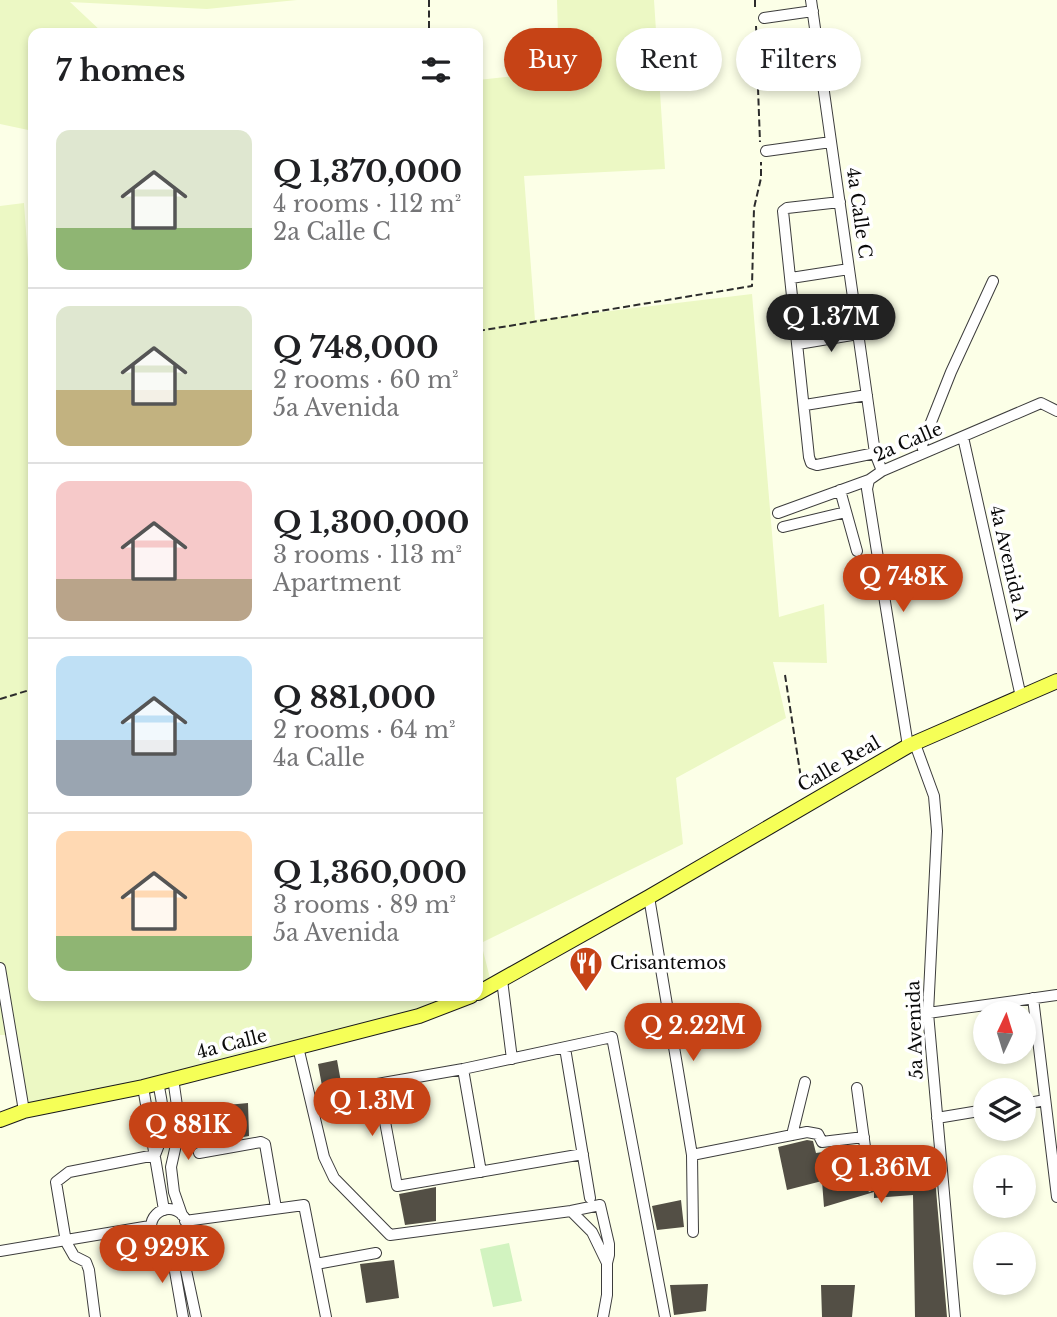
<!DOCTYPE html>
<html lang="en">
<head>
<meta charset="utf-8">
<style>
  body { margin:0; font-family:"Libre Baskerville",serif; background:#f2f2f2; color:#202124; height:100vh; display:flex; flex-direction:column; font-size:26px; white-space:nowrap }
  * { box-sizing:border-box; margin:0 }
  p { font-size:23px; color:#757577 }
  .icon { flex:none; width:38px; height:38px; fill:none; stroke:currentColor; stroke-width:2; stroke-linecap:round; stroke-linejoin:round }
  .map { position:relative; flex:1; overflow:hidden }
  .details { position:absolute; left:28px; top:28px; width:455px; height:973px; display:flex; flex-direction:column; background:#fff; border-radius:14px; box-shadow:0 4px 10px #0003 }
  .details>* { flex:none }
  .hud { position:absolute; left:504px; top:28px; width:448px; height:63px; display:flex; gap:14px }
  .needle { width:46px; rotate:4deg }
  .tools { position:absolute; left:973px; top:1001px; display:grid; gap:14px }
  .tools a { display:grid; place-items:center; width:63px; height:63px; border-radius:50%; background:#fff; box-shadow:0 4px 10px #0003; font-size:35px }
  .price { position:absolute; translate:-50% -60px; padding:0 16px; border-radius:24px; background:#c64316; color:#fff; font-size:23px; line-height:46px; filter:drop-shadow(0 2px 4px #0008) }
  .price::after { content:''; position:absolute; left:50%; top:42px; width:21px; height:16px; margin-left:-10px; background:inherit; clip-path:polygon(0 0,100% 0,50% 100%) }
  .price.selected { background:#222; color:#fff }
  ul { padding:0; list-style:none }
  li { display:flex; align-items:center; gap:21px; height:175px; padding:0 28px }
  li+li { border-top:2px solid #e0e0e0 }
  li span { display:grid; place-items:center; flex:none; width:196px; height:140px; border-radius:14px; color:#555 }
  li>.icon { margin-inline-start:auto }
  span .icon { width:84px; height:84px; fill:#fffc; stroke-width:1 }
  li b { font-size:30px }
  h2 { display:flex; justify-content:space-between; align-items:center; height:84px; padding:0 28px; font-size:30px }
  .chip { padding:0 24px; border-radius:32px; background:#fff; box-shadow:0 4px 10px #0003; font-size:24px; line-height:63px }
  .chip.selected { background:#c64316; color:#fff }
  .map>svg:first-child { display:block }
  .farmland { fill:#ecf8c4 }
  .pitch { fill:#d2f3c0 }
  .building { fill:#534f45 }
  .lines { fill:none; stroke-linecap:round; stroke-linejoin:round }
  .minor-casing { stroke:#3d3d3d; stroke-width:12 }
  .major-casing { stroke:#1b1b1b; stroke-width:16 }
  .path { stroke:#2c2c2c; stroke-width:2; stroke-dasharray:7 3.5; stroke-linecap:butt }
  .minor { stroke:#fff; stroke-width:10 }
  .major { stroke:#f5ff57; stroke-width:14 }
  .labels { text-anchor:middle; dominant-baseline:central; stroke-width:7; stroke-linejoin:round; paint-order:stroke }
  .street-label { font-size:18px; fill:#0a0a0a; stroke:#fff }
  .poi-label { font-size:18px; fill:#0a0a0a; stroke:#fff; text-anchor:start }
</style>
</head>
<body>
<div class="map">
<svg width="1057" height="1317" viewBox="0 0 1057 1317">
  <rect width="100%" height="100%" fill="#fcffe7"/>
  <path class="farmland" d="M 0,0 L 297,0 L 207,9 L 70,2 L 103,33 L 33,33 L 33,131 L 0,124 Z
    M 557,0 L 654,0 L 665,169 L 524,176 L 535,320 L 752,294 L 779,617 L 824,604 L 827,663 L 773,662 L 786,718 L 676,778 L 683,844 L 481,943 L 491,982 L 478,988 L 478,80 L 559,71 Z
    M 24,203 L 30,287 L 33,288 L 33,996 L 457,996 L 430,1007 L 24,1111 L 6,1035 L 0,1035 L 0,206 Z"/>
  <path class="pitch" d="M 509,1243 L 522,1301 L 493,1307 L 480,1249 Z"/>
  <path class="building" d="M 337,1060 L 341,1082 L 322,1086 L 318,1064 Z
    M 248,1103 L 249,1136 L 198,1145 L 185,1109 Z
    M 807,1140 L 813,1141 L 816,1153 L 857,1147 L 862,1185 L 864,1189 L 870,1192 L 877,1186 L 875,1163 L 933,1155 L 947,1317 L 915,1317 L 913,1195 L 874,1198 L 874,1192 L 824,1207 L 822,1181 L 787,1190 L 778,1147 Z
    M 436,1187 L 436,1221 L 405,1225 L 399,1194 Z
    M 681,1200 L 684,1227 L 657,1230 L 652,1206 Z
    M 394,1260 L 399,1298 L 366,1303 L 360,1264 Z
    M 708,1284 L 706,1311 L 674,1315 L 670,1285 Z
    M 821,1285 L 855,1285 L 852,1317 L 822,1317 Z"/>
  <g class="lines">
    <defs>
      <path id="minor" d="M 811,0 L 875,453 L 882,471
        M 764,18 L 813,11
        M 763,80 L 821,72
        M 766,151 L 831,142
        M 840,202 L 787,208 L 783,211 L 809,457 L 811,463 L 817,465 L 875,453
        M 791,278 L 849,269
        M 798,344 L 858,334
        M 805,405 L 867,395
        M 963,437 L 1021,697
        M 924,453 L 922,445 L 951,372 L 993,281
        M 869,480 L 867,489 L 908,746
        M 840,490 L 857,551
        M 778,513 L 869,480 L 882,471 L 1041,403 L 1057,411
        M 783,527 L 846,512
        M 915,744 L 934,796 L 937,831 L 928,1013 L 955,1317
        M 649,897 L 692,1155 L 693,1232
        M 0,968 L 24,1111
        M 502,980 L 512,1059
        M 1033,998 L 1057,1197
        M 928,1013 L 1057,995
        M 298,1047 L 324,1157 L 334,1178 L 390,1235 L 571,1211 L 600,1205 L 609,1244 L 609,1255 L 607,1263 L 607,1295 L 603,1317
        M 565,1048 L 590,1198
        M 463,1069 L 481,1172
        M 173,1078 L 180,1127 L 171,1167 L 174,1192 L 182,1215
        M 378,1084 L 397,1186 L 583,1154
        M 143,1087 L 164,1210
        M 857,1088 L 870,1184
        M 326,1093 L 463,1069 L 612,1037 L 665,1317
        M 1024,1104 L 1045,1100
        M 937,1118 L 985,1110
        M 792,1135 L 805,1082
        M 199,1153 L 261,1142 L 265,1144 L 276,1208
        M 692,1155 L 807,1132 L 818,1134 L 822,1142 L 864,1137
        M151 1227a18 18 0 1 1 36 0a18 18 0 1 1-36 0Z
        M 571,1211 L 592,1232 L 607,1263
        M 185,1221 L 304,1205 L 326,1317
        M 180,1242 L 196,1317
        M 169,1245 L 172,1254 L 183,1317
        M 0,1251 L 150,1226
        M 316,1264 L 376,1253
        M 95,1317 L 89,1270 L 86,1262 L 74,1256 L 66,1242 L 56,1182 L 69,1172 L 155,1155 C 168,1125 164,1113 158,1082"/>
      <path id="major" d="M 478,993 L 649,897 L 908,746 L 1057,681
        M 0,1120 L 24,1111 L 143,1087 L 419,1016 L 471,996"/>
    </defs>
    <use href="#minor" class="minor-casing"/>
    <use href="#major" class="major-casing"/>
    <path class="path" d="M 429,0 L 429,33
      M 755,0 L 755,9
      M 756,26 L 758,69
      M 758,88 L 760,142
      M 478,331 L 752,286 L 754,208 L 761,178 L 761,162
      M 785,675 L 803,791
      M 0,699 L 33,689"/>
    <use href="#minor" class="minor"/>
    <use href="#major" class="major"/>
  </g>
  <defs>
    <symbol id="restaurant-pin" viewBox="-11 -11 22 30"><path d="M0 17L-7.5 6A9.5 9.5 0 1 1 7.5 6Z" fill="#c64316" stroke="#fff"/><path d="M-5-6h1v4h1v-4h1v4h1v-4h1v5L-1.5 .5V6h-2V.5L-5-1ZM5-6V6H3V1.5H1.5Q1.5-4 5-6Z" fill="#fff"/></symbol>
  </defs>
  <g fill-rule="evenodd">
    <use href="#restaurant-pin" x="567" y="944" width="38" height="52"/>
  </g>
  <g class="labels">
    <g class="street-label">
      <text transform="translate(859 213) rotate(82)">4a Calle C</text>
      <text transform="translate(908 442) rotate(-23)">2a Calle</text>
      <text transform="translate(1009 563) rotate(77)">4a Avenida A</text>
      <text transform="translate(839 764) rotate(-30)">Calle Real</text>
      <text transform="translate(915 1030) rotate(-92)">5a Avenida</text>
      <text transform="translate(232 1044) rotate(-14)">4a Calle</text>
    </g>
    <g class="poi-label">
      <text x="610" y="963">Crisantemos</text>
    </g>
  </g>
</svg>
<div class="tools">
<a><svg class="needle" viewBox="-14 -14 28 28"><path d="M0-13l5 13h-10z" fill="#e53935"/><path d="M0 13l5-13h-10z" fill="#757577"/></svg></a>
<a><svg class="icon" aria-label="layers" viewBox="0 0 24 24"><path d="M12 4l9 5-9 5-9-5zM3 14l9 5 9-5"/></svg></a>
<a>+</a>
<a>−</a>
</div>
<b class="price selected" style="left:831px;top:354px">Q 1.37M</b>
<b class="price" style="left:903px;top:614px">Q 748K</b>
<b class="price" style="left:693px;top:1063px">Q 2.22M</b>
<b class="price" style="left:372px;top:1138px">Q 1.3M</b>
<b class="price" style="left:188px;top:1162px">Q 881K</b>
<b class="price" style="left:881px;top:1205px">Q 1.36M</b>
<b class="price" style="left:162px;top:1285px">Q 929K</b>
<div class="hud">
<a class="chip selected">Buy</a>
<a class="chip">Rent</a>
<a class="chip">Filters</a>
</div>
<section class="details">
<h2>7 homes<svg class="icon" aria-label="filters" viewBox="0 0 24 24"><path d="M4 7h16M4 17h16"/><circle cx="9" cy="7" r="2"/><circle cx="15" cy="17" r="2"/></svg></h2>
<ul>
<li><span style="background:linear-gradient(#dfe7d0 70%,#8fb573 0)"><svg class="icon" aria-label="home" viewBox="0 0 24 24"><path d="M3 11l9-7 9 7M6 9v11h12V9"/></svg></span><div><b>Q 1,370,000</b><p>4 rooms · 112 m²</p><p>2a Calle C</p></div></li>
<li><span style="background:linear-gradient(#dfe7d0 60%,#c2b280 0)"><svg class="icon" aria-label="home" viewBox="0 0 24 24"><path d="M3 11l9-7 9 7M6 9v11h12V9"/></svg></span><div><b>Q 748,000</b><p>2 rooms · 60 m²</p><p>5a Avenida</p></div></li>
<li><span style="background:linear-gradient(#f6c9c9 70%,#b9a48a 0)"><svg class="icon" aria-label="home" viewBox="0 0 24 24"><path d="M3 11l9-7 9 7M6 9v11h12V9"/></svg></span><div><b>Q 1,300,000</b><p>3 rooms · 113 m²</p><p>Apartment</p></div></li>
<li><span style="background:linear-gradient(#bfe0f5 60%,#9aa5b1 0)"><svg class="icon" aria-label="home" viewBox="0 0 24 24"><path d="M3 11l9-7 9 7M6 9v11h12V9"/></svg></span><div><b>Q 881,000</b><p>2 rooms · 64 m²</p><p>4a Calle</p></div></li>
<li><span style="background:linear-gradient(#ffd9b3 75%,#8fb573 0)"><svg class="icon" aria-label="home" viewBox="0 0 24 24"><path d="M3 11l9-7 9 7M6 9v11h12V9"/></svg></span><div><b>Q 1,360,000</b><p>3 rooms · 89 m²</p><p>5a Avenida</p></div></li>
</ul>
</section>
</div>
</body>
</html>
